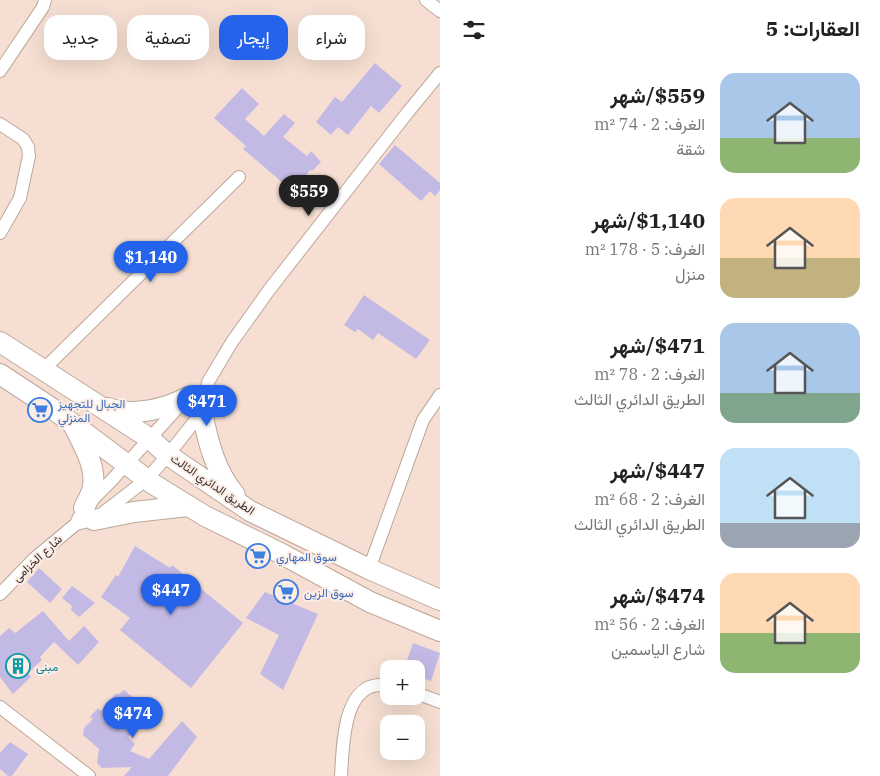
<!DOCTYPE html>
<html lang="ar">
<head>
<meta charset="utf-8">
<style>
  body { margin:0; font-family:"IBM Plex Serif",Vazirmatn,serif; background:#f2f2f2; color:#222; direction:rtl; height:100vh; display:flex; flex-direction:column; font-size:19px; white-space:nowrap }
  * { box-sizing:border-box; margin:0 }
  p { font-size:16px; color:#767676 }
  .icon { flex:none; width:28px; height:28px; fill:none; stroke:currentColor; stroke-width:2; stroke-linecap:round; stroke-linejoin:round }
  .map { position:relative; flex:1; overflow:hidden; direction:ltr }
  .panel { display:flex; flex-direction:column; background:#fff; width:440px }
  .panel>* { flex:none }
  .top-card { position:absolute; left:15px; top:15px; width:350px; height:45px; direction:rtl; display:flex; gap:10px }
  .fabs { position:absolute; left:380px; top:660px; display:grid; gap:10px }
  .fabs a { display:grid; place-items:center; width:45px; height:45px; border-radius:10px; background:#fff; box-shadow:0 5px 20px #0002; font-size:25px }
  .price { position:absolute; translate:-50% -42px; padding:0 11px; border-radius:18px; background:#2563eb; color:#fff; font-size:16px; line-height:32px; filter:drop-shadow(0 1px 2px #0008) }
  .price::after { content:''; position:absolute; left:50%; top:30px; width:15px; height:11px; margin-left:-8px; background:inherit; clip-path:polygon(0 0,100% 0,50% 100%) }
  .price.current { background:#222; color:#fff }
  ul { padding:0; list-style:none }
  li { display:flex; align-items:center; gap:15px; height:125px; padding:0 20px }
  li span { display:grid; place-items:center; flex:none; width:140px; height:100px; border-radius:15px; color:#555 }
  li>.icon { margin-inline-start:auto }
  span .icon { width:60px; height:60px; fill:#fffc; stroke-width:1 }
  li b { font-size:21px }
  h2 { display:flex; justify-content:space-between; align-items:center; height:60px; padding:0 20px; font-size:21px }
  .chip { padding:0 18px; border-radius:15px; background:#fff; box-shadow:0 5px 20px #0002; font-size:18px; line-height:45px }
  .chip.current { background:#2563eb; color:#fff }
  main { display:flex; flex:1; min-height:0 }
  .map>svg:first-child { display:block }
  .building { fill:#c3b9e5 }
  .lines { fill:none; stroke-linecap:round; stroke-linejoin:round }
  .street-casing { stroke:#bda79b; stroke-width:14 }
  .primary-casing { stroke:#bda79b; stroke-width:22 }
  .street { stroke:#fff; stroke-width:12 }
  .primary { stroke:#fff; stroke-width:20 }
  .labels { text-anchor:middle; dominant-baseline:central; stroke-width:4; stroke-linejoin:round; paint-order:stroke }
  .shop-label { font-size:12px; fill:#366cbe; stroke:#fceee7; text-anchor:start }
  .street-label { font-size:12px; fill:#3b322e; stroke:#fceee7 }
  .culture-label { font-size:12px; fill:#0d838f; stroke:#fceee7; text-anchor:start }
</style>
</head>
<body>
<main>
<section class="panel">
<h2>العقارات: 5<svg class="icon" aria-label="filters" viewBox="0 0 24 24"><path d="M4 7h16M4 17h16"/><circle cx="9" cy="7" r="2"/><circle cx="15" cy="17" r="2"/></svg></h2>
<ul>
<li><span style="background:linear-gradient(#a9c7e8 65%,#8fb573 0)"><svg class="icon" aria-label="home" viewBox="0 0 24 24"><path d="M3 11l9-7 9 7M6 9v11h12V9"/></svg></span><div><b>$559/شهر</b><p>الغرف: 2 · 74 m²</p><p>شقة</p></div></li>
<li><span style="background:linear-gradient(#ffd9b3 60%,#c2b280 0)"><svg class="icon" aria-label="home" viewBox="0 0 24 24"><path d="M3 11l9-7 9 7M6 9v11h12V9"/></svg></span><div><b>$1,140/شهر</b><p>الغرف: 5 · 178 m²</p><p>منزل</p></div></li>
<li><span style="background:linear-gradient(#a9c7e8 70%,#7fa58c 0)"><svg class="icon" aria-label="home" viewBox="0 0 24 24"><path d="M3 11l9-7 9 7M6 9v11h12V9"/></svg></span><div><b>$471/شهر</b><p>الغرف: 2 · 78 m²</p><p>الطريق الدائري الثالث</p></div></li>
<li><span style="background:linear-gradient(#bfe0f5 75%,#9aa5b1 0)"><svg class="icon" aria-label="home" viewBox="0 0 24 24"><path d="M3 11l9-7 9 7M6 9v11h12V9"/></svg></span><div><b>$447/شهر</b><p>الغرف: 2 · 68 m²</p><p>الطريق الدائري الثالث</p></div></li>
<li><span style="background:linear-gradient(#ffd9b3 60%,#8fb573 0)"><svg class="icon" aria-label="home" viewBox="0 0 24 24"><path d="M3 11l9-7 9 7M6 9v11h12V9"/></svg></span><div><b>$474/شهر</b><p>الغرف: 2 · 56 m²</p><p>شارع الياسمين</p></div></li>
</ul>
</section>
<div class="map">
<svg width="440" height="776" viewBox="0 0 440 776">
  <rect width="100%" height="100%" fill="#f6dfd2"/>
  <path class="building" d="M 375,63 L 402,86 L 379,113 L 371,106 L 348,135 L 338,127 L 331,135 L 316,122 L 335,97 L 342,102 Z
    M 242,88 L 259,104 L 245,119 L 264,136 L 284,114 L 295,123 L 283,137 L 307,156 L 311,151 L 321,162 L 312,171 L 310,170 L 290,195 L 280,186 L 283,183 L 243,149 L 246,146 L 214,118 Z
    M 395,145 L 440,183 L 440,190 L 435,196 L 430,191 L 421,201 L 379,164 Z
    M 364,295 L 430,340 L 416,359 L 378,333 L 373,340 L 358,329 L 355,332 L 344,325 Z
    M 135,546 L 170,568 L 172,565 L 243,623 L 191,688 L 120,630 L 130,618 L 101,597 L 116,575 L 118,577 Z
    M 39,568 L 62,589 L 50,603 L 27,582 Z
    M 72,586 L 95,603 L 79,617 L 71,610 L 72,606 L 62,598 Z
    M 265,592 L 318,614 L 283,690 L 260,674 L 279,635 L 246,618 Z
    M 43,611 L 69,641 L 84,626 L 99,642 L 78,665 L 54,642 L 40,657 L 42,660 L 28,673 L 31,677 L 13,694 L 0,677 L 0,636 L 9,628 L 15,633 Z
    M 413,643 L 440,653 L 431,681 L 416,676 L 416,669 L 404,669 Z
    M 124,690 L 150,712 L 128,737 L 135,744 L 130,751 L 149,759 L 182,721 L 197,737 L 168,776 L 124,776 L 132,767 L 102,768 L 97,763 L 99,749 L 83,735 L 84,728 L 93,719 L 90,717 L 98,708 L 101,711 L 115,694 L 119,694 Z
    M 10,742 L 28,754 L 12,776 L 8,776 L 0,769 L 0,753 Z"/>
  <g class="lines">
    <defs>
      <path id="street" d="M 426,0 L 440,11
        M 0,71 L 43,7 L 45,0
        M 0,124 L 23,139 L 28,147 L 29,156 L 20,198 L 0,233
        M 43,370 L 239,177
        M 91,501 L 111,481 L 182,403
        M 76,524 L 94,520 L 147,479 L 168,455 L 202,412 L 208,382 L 232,342 L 269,290 L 408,112 L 440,73
        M 369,569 L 423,420 L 440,395
        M 0,594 L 35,558 L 76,524 L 79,517
        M 416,693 L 440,702
        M 0,707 L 89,776
        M 341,776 C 343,747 342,676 389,686"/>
      <path id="primary" d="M 0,342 L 149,438 L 168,455 L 250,511 L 369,569 L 440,600
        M 0,374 L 53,409 L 153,484 L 205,516 L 282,554 L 370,602 L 440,631
        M 108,408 C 133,417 166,409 188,397
        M 202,412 C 208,442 215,471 235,495
        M 74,426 C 83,444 96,466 93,486 C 92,494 87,501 84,508
        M 94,520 L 134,512 L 188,506"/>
    </defs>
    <use href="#street" class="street-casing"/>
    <use href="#primary" class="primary-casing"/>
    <use href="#street" class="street"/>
    <use href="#primary" class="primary"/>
  </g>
  <defs>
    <symbol id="supermarket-ring" viewBox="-11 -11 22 22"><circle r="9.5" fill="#fceee7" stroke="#3f7fe0" stroke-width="1.5"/><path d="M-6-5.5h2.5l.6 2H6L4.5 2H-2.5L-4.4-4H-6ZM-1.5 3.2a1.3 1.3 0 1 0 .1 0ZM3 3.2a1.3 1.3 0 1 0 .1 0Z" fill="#3f7fe0"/></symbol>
    <symbol id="building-ring" viewBox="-11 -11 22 22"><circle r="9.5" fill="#fceee7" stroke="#0f9aa8" stroke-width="1.5"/><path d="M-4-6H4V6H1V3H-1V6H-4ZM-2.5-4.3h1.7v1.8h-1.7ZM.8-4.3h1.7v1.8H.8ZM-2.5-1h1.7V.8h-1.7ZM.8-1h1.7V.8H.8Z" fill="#0f9aa8"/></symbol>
  </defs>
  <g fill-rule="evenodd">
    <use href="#supermarket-ring" x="26" y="396" width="28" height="28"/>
    <use href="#supermarket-ring" x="244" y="542" width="28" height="28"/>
    <use href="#supermarket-ring" x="272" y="578" width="28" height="28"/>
    <use href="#building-ring" x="4" y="652" width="28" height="28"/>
  </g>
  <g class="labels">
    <g class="shop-label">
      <text x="58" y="403">الجبال للتجهيز<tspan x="58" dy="14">المنزلي</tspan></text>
      <text x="276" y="556">سوق المهاري</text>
      <text x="304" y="592">سوق الزين</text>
    </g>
    <g class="street-label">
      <text transform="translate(213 484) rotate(34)">الطريق الدائري الثالث</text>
      <text transform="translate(37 558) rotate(-43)">شارع الخزامى</text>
    </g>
    <g class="culture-label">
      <text x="36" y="666">مبنى</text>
    </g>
  </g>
</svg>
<div class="fabs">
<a>+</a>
<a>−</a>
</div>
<b class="price current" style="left:309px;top:217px">$559</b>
<b class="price" style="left:151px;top:283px">$1,140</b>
<b class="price" style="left:207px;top:427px">$471</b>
<b class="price" style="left:171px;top:616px">$447</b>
<b class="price" style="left:133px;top:739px">$474</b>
<div class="top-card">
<a class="chip">شراء</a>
<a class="chip current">إيجار</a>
<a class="chip">تصفية</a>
<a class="chip">جديد</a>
</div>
</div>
</main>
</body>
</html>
